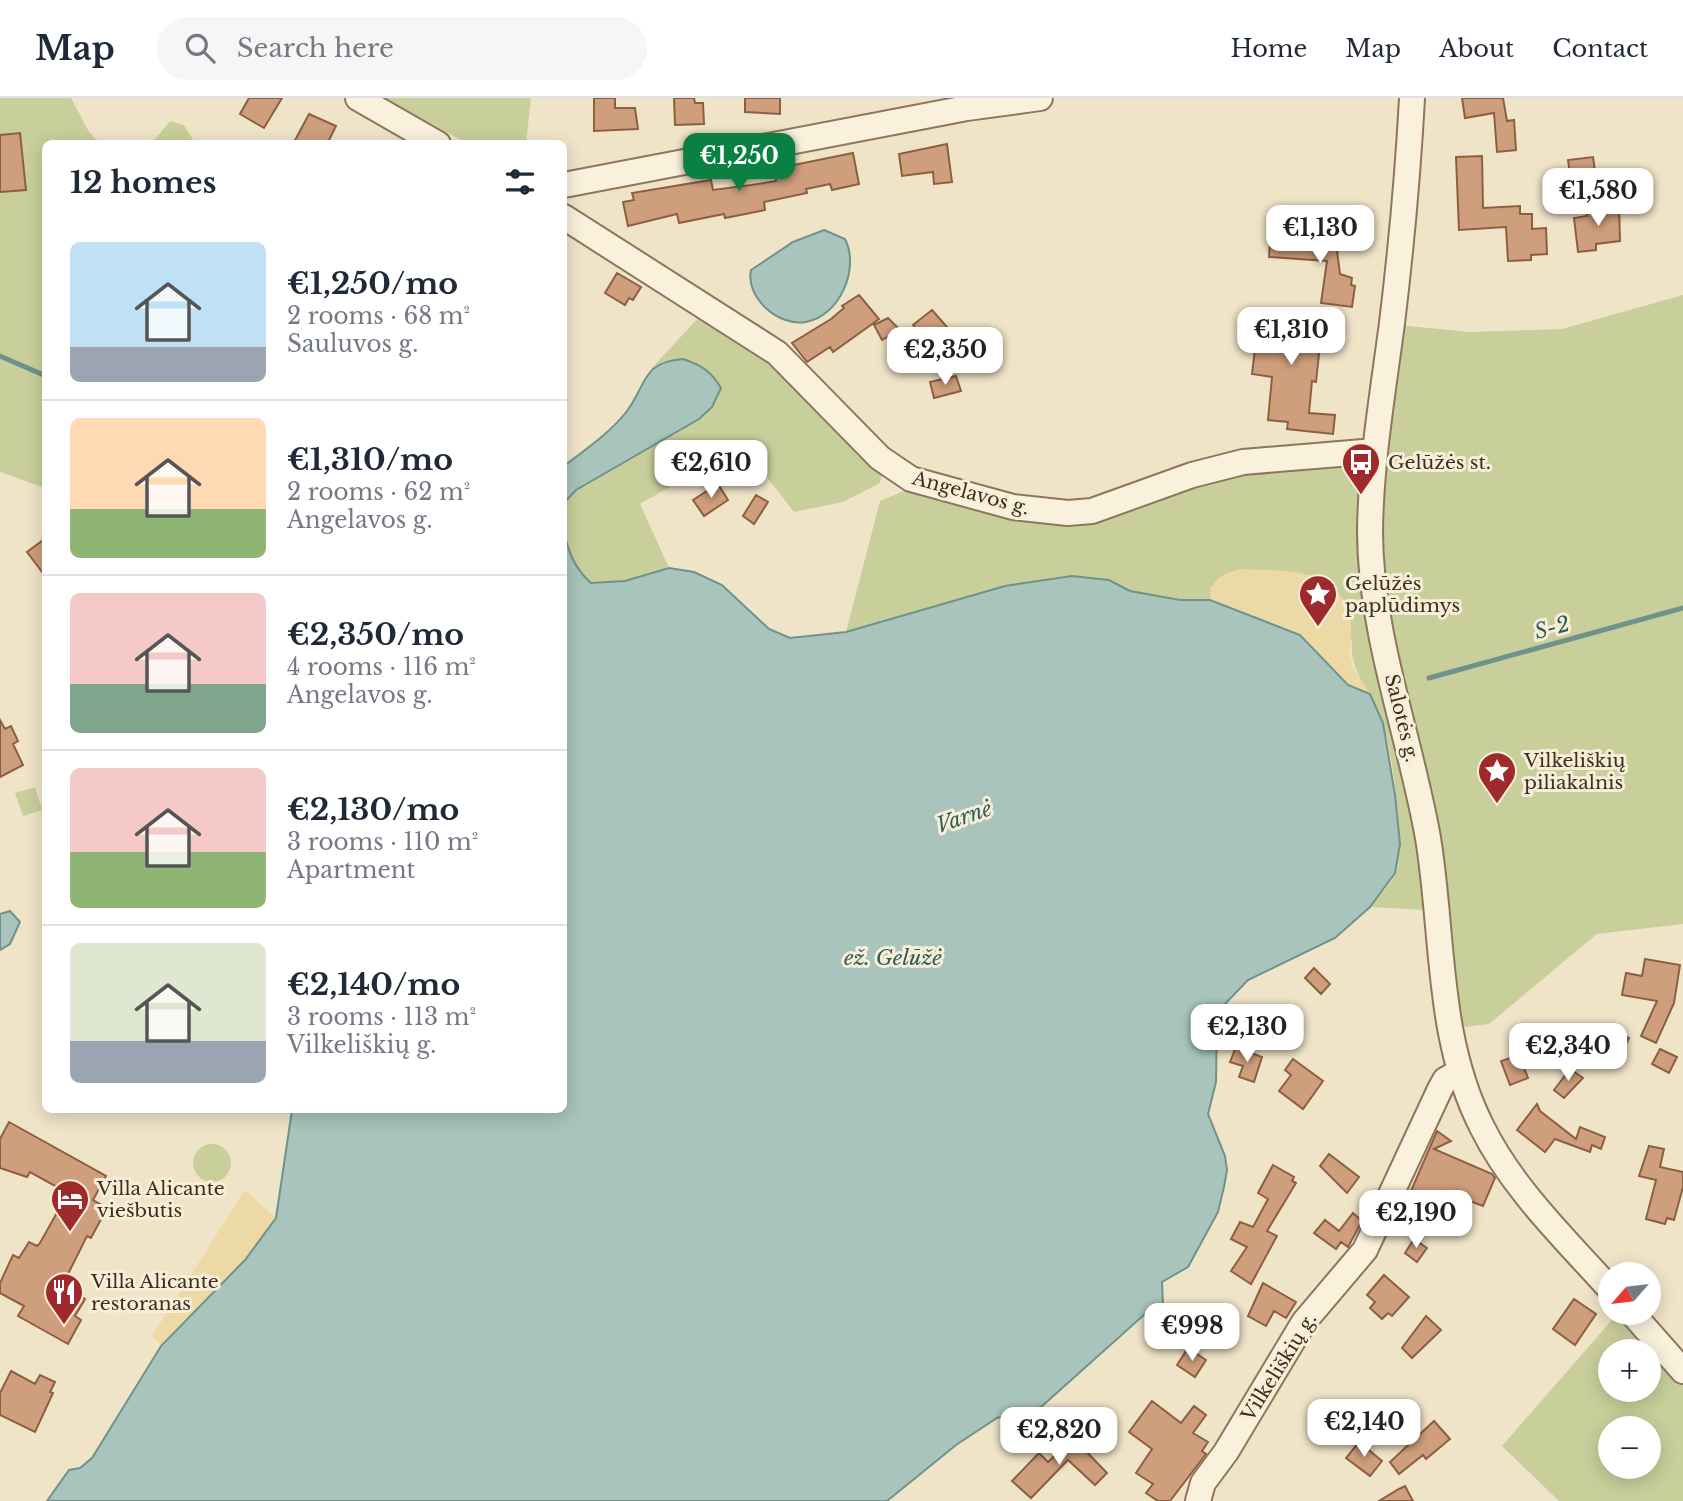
<!DOCTYPE html>
<html lang="en">
<head>
<meta charset="utf-8">
<style>
  body { margin:0; font-family:"Libre Baskerville",serif; background:#f6f6f7; color:#1f2937; height:100vh; display:flex; flex-direction:column; font-size:26px; white-space:nowrap }
  * { box-sizing:border-box; margin:0 }
  p { font-size:23px; color:#747a83 }
  .icon { flex:none; width:38px; height:38px; fill:none; stroke:currentColor; stroke-width:2; stroke-linecap:round; stroke-linejoin:round }
  .map { position:relative; flex:1; overflow:hidden }
  .side { position:absolute; left:42px; top:42px; width:525px; height:973px; display:flex; flex-direction:column; background:#fff; border-radius:10px; box-shadow:0 4px 18px #0003 }
  .side>* { flex:none }
  .needle { width:46px; rotate:242deg }
  .buttons { position:absolute; left:1598px; top:1164px; display:grid; gap:14px }
  .buttons a { display:grid; place-items:center; width:63px; height:63px; border-radius:50%; background:#fff; box-shadow:0 4px 18px #0003; font-size:35px }
  .price { position:absolute; translate:-50% -60px; padding:0 16px; border-radius:14px; background:#fff; color:#222; font-size:23px; line-height:46px; filter:drop-shadow(0 2px 4px #0008) }
  .price::after { content:''; position:absolute; left:50%; top:42px; width:21px; height:16px; margin-left:-10px; background:inherit; clip-path:polygon(0 0,100% 0,50% 100%) }
  .price.selected { background:#0b8043; color:#fff }
  ul { padding:0; list-style:none }
  li { display:flex; align-items:center; gap:21px; height:175px; padding:0 28px }
  li+li { border-top:2px solid #e0e1e3 }
  li span { display:grid; place-items:center; flex:none; width:196px; height:140px; border-radius:10px; color:#555 }
  li>.icon { margin-inline-start:auto }
  span .icon { width:84px; height:84px; fill:#fffc; stroke-width:1 }
  li b { font-size:30px }
  h2 { display:flex; justify-content:space-between; align-items:center; height:84px; padding:0 28px; font-size:30px }
  header { display:flex; align-items:center; gap:42px; box-sizing:border-box; height:98px; padding:0 35px; background:#fff; border-bottom:2px solid #e0e1e3 }
  header strong { font-size:33px }
  nav { display:flex; gap:38px; margin-inline-start:auto; font-size:24px }
  .search { width:490px; height:63px; background:#f6f6f7; display:flex; align-items:center; gap:18px; box-sizing:border-box; padding:0 24px; border-radius:38px; color:#747a83; font-size:26px }
  .map>svg:first-child { display:block }
  .green { fill:#c9cf9b; fill-rule:evenodd }
  .sand { fill:#ecd9a5 }
  .water { fill:#a9c4bc; stroke:#6f938a; stroke-width:2 }
  .lines { fill:none; stroke-linecap:round; stroke-linejoin:round }
  .stream { stroke:#6f938a; stroke-width:5 }
  .building { fill:#cf9f7d; stroke:#8d5f41; stroke-width:2 }
  .minor-casing { stroke:#8d765c; stroke-width:28 }
  .minor { stroke:#faf1dc; stroke-width:24 }
  .labels { text-anchor:middle; dominant-baseline:central; stroke-width:6; stroke-linejoin:round; paint-order:stroke }
  .poi-label { font-size:19px; fill:#3d2e20; stroke:#f7eed8; text-anchor:start }
  .street-label { font-size:19px; fill:#3d2e20; stroke:#f7eed8 }
  .water-label { font-size:21px; font-style:italic; fill:#2f5d5a; stroke:#f7eed8 }
</style>
</head>
<body>
<header>
<strong>Map</strong>
<div class="search"><svg class="icon" aria-label="search" viewBox="0 0 24 24"><circle cx="10" cy="10" r="6"/><path d="M15 15l6 6"/></svg>Search here</div>
<nav><a>Home</a><a>Map</a><a>About</a><a>Contact</a></nav>
</header>
<div class="map">
<svg width="1683" height="1403" viewBox="0 0 1683 1403">
  <rect width="100%" height="100%" fill="#f0e4c8"/>
  <path class="green" d="M 0,0 L 71,0 L 89,34 L 100,45 L 46,46 L 45,390 L 0,374 Z
    M 385,0 L 531,0 L 526,45 L 466,45 Z
    M 170,23 L 184,27 L 195,45 L 152,45 Z
    M 1683,197 L 1683,826 L 1597,836 L 1489,926 L 1465,929 L 1459,918 L 1447,813 L 1370,809 C 1378,799 1391,786 1396,775 C 1405,749 1392,646 1381,621 C 1370,594 1349,572 1352,543 L 1211,489 L 1210,502 L 1180,502 L 1130,493 L 1108,482 L 1071,478 L 1005,488 L 846,534 L 880,403 L 904,393 L 928,390 L 1071,424 L 1257,370 L 1384,356 L 1399,227 L 1470,234 L 1562,231 Z
    M 700,218 L 775,265 L 878,369 L 882,377 L 880,385 L 843,404 L 794,414 L 742,347 L 640,406 L 669,470 L 625,483 L 591,485 C 566,462 564,436 564,405 L 576,392 L 699,321 L 667,262 L 650,272 Z
    M 35,689 L 42,712 L 23,718 L 15,695 Z
    M193 1065a19 19 0 1 1 38 0a19 19 0 1 1-38 0Z
    M 1618,1215 L 1624,1215 L 1683,1283 L 1683,1403 L 1559,1403 L 1502,1348 ZM 1610,1253 L 1648,1253 L 1648,1292 L 1610,1292 ZM 1610,1330 L 1648,1330 L 1648,1368 L 1610,1368 Z"/>
  <path class="sand" d="M 1240,471 C 1285,473 1344,468 1351,526 C 1352,537 1348,553 1351,563 C 1355,574 1364,586 1370,596 L 1348,587 L 1300,537 L 1210,502 C 1211,481 1221,476 1240,471 Z
    M 245,1092 L 276,1120 L 245,1162 L 161,1248 L 152,1238 Z"/>
  <path class="water" d="M 824,132 L 845,141 C 860,170 840,218 806,224 C 778,229 745,199 751,172 L 793,144 Z
    M 683,261 C 701,267 711,273 721,290 L 712,309 L 699,321 L 576,392 L 564,405 L 564,368 C 585,352 610,335 627,313 C 647,286 642,264 683,261 Z
    M 564,435 C 569,455 575,471 591,485 L 625,483 L 669,470 L 694,474 L 722,487 L 769,531 L 790,540 L 846,534 L 1005,488 L 1072,478 L 1109,482 L 1130,493 L 1180,502 L 1210,502 L 1300,537 L 1348,587 L 1370,596 L 1383,625 L 1395,697 L 1400,746 L 1395,775 L 1370,809 L 1335,840 L 1248,882 L 1222,909 L 1217,921 L 1216,984 L 1208,1016 L 1225,1058 L 1227,1072 L 1224,1089 L 1218,1114 L 1188,1169 L 1162,1184 L 1163,1207 L 1146,1215 L 1041,1309 L 997,1320 L 956,1347 L 887,1403 L 47,1403 L 69,1372 L 80,1370 L 92,1360 L 161,1248 L 245,1162 L 276,1120 L 292,1012 L 564,1012 Z
    M 10,813 L 20,824 L 10,846 L 0,852 L 0,816 Z"/>
  <g class="lines">
    <path class="stream" d="M 0,258 L 46,278
      M 1429,580 L 1683,510"/>
  </g>
  <path class="building" d="M 249,0 L 282,0 L 264,30 L 240,16 Z
    M 594,0 L 615,0 L 615,10 L 635,10 L 638,31 L 594,33 Z
    M 674,0 L 694,0 L 695,5 L 703,5 L 704,26 L 675,27 Z
    M 745,0 L 780,0 L 780,16 L 745,14 Z
    M 1462,0 L 1503,0 L 1507,23 L 1514,22 L 1516,52 L 1497,54 L 1494,15 L 1465,20 Z
    M 309,16 L 336,28 L 327,46 L 293,46 Z
    M 20,35 L 26,92 L 0,94 L 0,37 Z
    M 947,46 L 952,84 L 934,86 L 933,74 L 902,78 L 899,56 Z
    M 853,55 L 859,86 L 832,92 L 830,86 L 806,91 L 807,95 L 764,104 L 765,112 L 725,120 L 724,116 L 679,125 L 677,116 L 628,128 L 623,104 L 634,102 L 632,95 L 711,82 L 713,92 L 751,87 L 776,83 L 774,71 Z
    M 1482,58 L 1483,110 L 1520,108 L 1520,116 L 1532,116 L 1532,131 L 1546,130 L 1547,156 L 1531,157 L 1531,162 L 1508,163 L 1506,129 L 1459,132 L 1456,59 Z
    M 1593,59 L 1596,80 L 1571,83 L 1568,62 Z
    M 1619,107 L 1620,143 L 1596,146 L 1596,152 L 1578,154 L 1574,120 L 1587,118 L 1586,111 Z
    M 1335,137 L 1340,176 L 1352,180 L 1351,187 L 1355,188 L 1352,209 L 1321,205 L 1327,163 L 1269,159 L 1270,143 L 1297,143 L 1297,139 Z
    M 617,175 L 641,189 L 633,202 L 629,200 L 625,207 L 605,195 Z
    M 859,197 L 879,221 L 833,254 L 830,249 L 807,264 L 792,245 L 831,221 L 844,210 L 842,208 Z
    M 1260,210 L 1323,218 L 1316,284 L 1312,283 L 1309,315 L 1335,317 L 1333,336 L 1287,331 L 1288,324 L 1268,322 L 1272,279 L 1252,276 Z
    M 932,212 L 953,236 L 934,252 L 913,227 Z
    M 888,220 L 900,232 L 882,242 L 874,227 Z
    M 956,278 L 961,293 L 934,300 L 930,284 Z
    M 718,386 L 728,402 L 704,418 L 693,402 Z
    M 756,397 L 768,404 L 754,426 L 743,418 Z
    M 46,440 L 46,479 L 27,454 Z
    M 0,622 L 5,631 L 11,628 L 18,643 L 13,646 L 23,667 L 0,679 Z
    M 1645,861 L 1680,867 L 1674,905 L 1656,945 L 1641,938 L 1657,903 L 1622,897 L 1626,875 L 1642,878 Z
    M 1314,870 L 1330,886 L 1321,896 L 1305,880 Z
    M 1599,926 L 1629,940 L 1622,955 L 1592,941 Z
    M 1236,949 L 1262,959 L 1254,984 L 1239,979 L 1243,968 L 1230,964 Z
    M 1660,951 L 1677,959 L 1669,975 L 1652,966 Z
    M 1519,957 L 1528,980 L 1510,987 L 1501,963 Z
    M 1293,961 L 1323,983 L 1303,1011 L 1279,993 L 1291,977 L 1285,972 Z
    M 1570,971 L 1583,980 L 1564,1000 L 1554,992 Z
    M 1537,1006 L 1540,1013 L 1576,1041 L 1580,1029 L 1605,1039 L 1601,1051 L 1592,1047 L 1590,1054 L 1555,1041 L 1545,1054 L 1517,1032 Z
    M 9,1024 L 106,1078 L 93,1102 L 107,1110 L 91,1140 L 87,1138 L 62,1188 L 85,1201 L 75,1218 L 81,1222 L 68,1246 L 18,1218 L 24,1208 L 0,1195 L 0,1185 L 13,1157 L 19,1160 L 29,1144 L 37,1148 L 40,1145 L 68,1095 L 30,1074 L 27,1079 L 0,1070 L 0,1041 Z
    M 1437,1033 L 1451,1043 L 1434,1051 L 1492,1076 L 1495,1080 L 1483,1108 L 1443,1093 L 1424,1137 L 1397,1125 Z
    M 1649,1048 L 1664,1051 L 1660,1069 L 1683,1074 L 1683,1089 L 1674,1122 L 1667,1120 L 1665,1126 L 1646,1121 L 1656,1082 L 1639,1078 Z
    M 1329,1056 L 1359,1079 L 1347,1095 L 1320,1068 Z
    M 1273,1067 L 1294,1079 L 1292,1083 L 1296,1085 L 1267,1133 L 1277,1138 L 1251,1186 L 1231,1173 L 1247,1149 L 1231,1141 L 1240,1124 L 1253,1129 L 1268,1101 L 1258,1095 Z
    M 1353,1115 L 1362,1123 L 1348,1149 L 1341,1144 L 1336,1151 L 1314,1135 L 1325,1122 L 1339,1133 Z
    M 1414,1141 L 1427,1150 L 1417,1164 L 1405,1155 Z
    M 1384,1177 L 1409,1199 L 1392,1218 L 1388,1215 L 1382,1221 L 1370,1210 L 1375,1204 L 1367,1197 Z
    M 1263,1185 L 1296,1204 L 1286,1220 L 1274,1213 L 1266,1228 L 1248,1218 Z
    M 1574,1201 L 1596,1216 L 1575,1247 L 1553,1231 Z
    M 1426,1218 L 1441,1232 L 1412,1260 L 1402,1250 Z
    M 1188,1250 L 1206,1262 L 1195,1279 L 1177,1267 Z
    M 11,1273 L 35,1286 L 40,1277 L 55,1284 L 50,1294 L 53,1295 L 35,1334 L 0,1317 L 0,1295 Z
    M 1152,1303 L 1181,1325 L 1194,1308 L 1206,1317 L 1193,1335 L 1208,1344 L 1202,1353 L 1206,1356 L 1170,1403 L 1158,1403 L 1146,1395 L 1153,1386 L 1136,1375 L 1152,1351 L 1129,1334 Z
    M 1434,1323 L 1450,1341 L 1426,1361 L 1423,1357 L 1399,1376 L 1390,1364 Z
    M 1079,1334 L 1087,1342 L 1081,1348 L 1107,1375 L 1095,1387 L 1068,1362 L 1031,1400 L 1012,1383 L 1039,1355 L 1048,1364 Z
    M 1359,1344 L 1382,1363 L 1370,1378 L 1346,1360 Z
    M 1405,1388 L 1413,1403 L 1379,1403 L 1399,1391 Z"/>
  <g class="lines">
    <defs>
      <path id="minor" d="M 358,0 L 438,46
        M 1412,0 C 1408,75 1401,151 1392,225 C 1383,294 1371,363 1370,432 C 1370,537 1410,638 1428,740 C 1444,837 1436,939 1482,1029 C 1512,1090 1564,1140 1610,1191
        M 564,87 L 967,10 L 1040,0
        M 564,119 L 777,255 L 880,360 L 911,381 L 1013,409 L 1068,415 L 1092,413 L 1192,377 L 1243,364 L 1375,353
        M 1631,1214 L 1683,1273
        M 1198,1403 L 1203,1385 L 1226,1354 L 1304,1224 L 1365,1152 L 1440,991 L 1445,982 L 1459,974"/>
    </defs>
    <use href="#minor" class="minor-casing"/>
    <use href="#minor" class="minor"/>
  </g>
  <defs>
    <symbol id="bus-pin" viewBox="-11 -11 22 30"><path d="M0 17L-7.5 6A9.5 9.5 0 1 1 7.5 6Z" fill="#9e2a2b" stroke="#f7eed8"/><path d="M-5-6H5V4H4V6H2V4H-2V6H-4V4H-5ZM-3.5-4V0h7V-4ZM-3.5 1.2v1.5H-2V1.2ZM2 1.2v1.5H3.5V1.2Z" fill="#fff"/></symbol>
    <symbol id="sight-pin" viewBox="-11 -11 22 30"><path d="M0 17L-7.5 6A9.5 9.5 0 1 1 7.5 6Z" fill="#9e2a2b" stroke="#f7eed8"/><path d="M0-6L1.8-2.2L6-1.7L2.9 1.2L3.7 5.4L0 3.3L-3.7 5.4L-2.9 1.2L-6-1.7L-1.8-2.2Z" fill="#fff"/></symbol>
    <symbol id="hotel-pin" viewBox="-11 -11 22 30"><path d="M0 17L-7.5 6A9.5 9.5 0 1 1 7.5 6Z" fill="#9e2a2b" stroke="#f7eed8"/><path d="M-6-4.5h1.5V1H6V5H4.5V3h-9V5H-6ZM-4 0a1.8 1.8 0 1 1 3.6 0ZM.5 0V-2.5h3Q6-2.5 6 0Z" fill="#fff"/></symbol>
    <symbol id="restaurant-pin" viewBox="-11 -11 22 30"><path d="M0 17L-7.5 6A9.5 9.5 0 1 1 7.5 6Z" fill="#9e2a2b" stroke="#f7eed8"/><path d="M-5-6h1v4h1v-4h1v4h1v-4h1v5L-1.5 .5V6h-2V.5L-5-1ZM5-6V6H3V1.5H1.5Q1.5-4 5-6Z" fill="#fff"/></symbol>
  </defs>
  <g fill-rule="evenodd">
    <use href="#bus-pin" x="1339" y="342" width="44" height="60"/>
    <use href="#sight-pin" x="1296" y="474" width="44" height="60"/>
    <use href="#sight-pin" x="1475" y="651" width="44" height="60"/>
    <use href="#hotel-pin" x="48" y="1079" width="44" height="60"/>
    <use href="#restaurant-pin" x="42" y="1172" width="44" height="60"/>
  </g>
  <g class="labels">
    <g class="poi-label">
      <text x="1388" y="364">Gelūžės st.</text>
      <text x="1345" y="485">Gelūžės<tspan x="1345" dy="22">paplūdimys</tspan></text>
      <text x="1524" y="662">Vilkeliškių<tspan x="1524" dy="22">piliakalnis</tspan></text>
      <text x="97" y="1090">Villa Alicante<tspan x="97" dy="22">viešbutis</tspan></text>
      <text x="91" y="1183">Villa Alicante<tspan x="91" dy="22">restoranas</tspan></text>
    </g>
    <g class="street-label">
      <text transform="translate(971 395) rotate(15)">Angelavos g.</text>
      <text transform="translate(1402 620) rotate(76)">Salotės g.</text>
      <text transform="translate(1279 1269) rotate(-58)">Vilkeliškių g.</text>
    </g>
    <g class="water-label">
      <text transform="translate(1552 530) rotate(-15)">S-2</text>
      <text transform="translate(964 719) rotate(-19)">Varnė</text>
      <text x="893" y="860">ež. Gelūžė</text>
    </g>
  </g>
</svg>
<div class="buttons">
<a><svg class="needle" viewBox="-14 -14 28 28"><path d="M0-13l5 13h-10z" fill="#e53935"/><path d="M0 13l5-13h-10z" fill="#747a83"/></svg></a>
<a>+</a>
<a>−</a>
</div>
<b class="price selected" style="left:739px;top:95px">€1,250</b>
<b class="price" style="left:1598px;top:130px">€1,580</b>
<b class="price" style="left:1320px;top:167px">€1,130</b>
<b class="price" style="left:1291px;top:269px">€1,310</b>
<b class="price" style="left:945px;top:289px">€2,350</b>
<b class="price" style="left:711px;top:402px">€2,610</b>
<b class="price" style="left:1247px;top:966px">€2,130</b>
<b class="price" style="left:1568px;top:985px">€2,340</b>
<b class="price" style="left:1416px;top:1152px">€2,190</b>
<b class="price" style="left:1192px;top:1265px">€998</b>
<b class="price" style="left:1364px;top:1361px">€2,140</b>
<b class="price" style="left:1059px;top:1369px">€2,820</b>
<section class="side">
<h2>12 homes<svg class="icon" aria-label="filters" viewBox="0 0 24 24"><path d="M4 7h16M4 17h16"/><circle cx="9" cy="7" r="2"/><circle cx="15" cy="17" r="2"/></svg></h2>
<ul>
<li><span style="background:linear-gradient(#bfe0f5 75%,#9aa5b1 0)"><svg class="icon" aria-label="home" viewBox="0 0 24 24"><path d="M3 11l9-7 9 7M6 9v11h12V9"/></svg></span><div><b>€1,250/mo</b><p>2 rooms · 68 m²</p><p>Sauluvos g.</p></div></li>
<li><span style="background:linear-gradient(#ffd9b3 65%,#8fb573 0)"><svg class="icon" aria-label="home" viewBox="0 0 24 24"><path d="M3 11l9-7 9 7M6 9v11h12V9"/></svg></span><div><b>€1,310/mo</b><p>2 rooms · 62 m²</p><p>Angelavos g.</p></div></li>
<li><span style="background:linear-gradient(#f6c9c9 65%,#7fa58c 0)"><svg class="icon" aria-label="home" viewBox="0 0 24 24"><path d="M3 11l9-7 9 7M6 9v11h12V9"/></svg></span><div><b>€2,350/mo</b><p>4 rooms · 116 m²</p><p>Angelavos g.</p></div></li>
<li><span style="background:linear-gradient(#f6c9c9 60%,#8fb573 0)"><svg class="icon" aria-label="home" viewBox="0 0 24 24"><path d="M3 11l9-7 9 7M6 9v11h12V9"/></svg></span><div><b>€2,130/mo</b><p>3 rooms · 110 m²</p><p>Apartment</p></div></li>
<li><span style="background:linear-gradient(#dfe7d0 70%,#9aa5b1 0)"><svg class="icon" aria-label="home" viewBox="0 0 24 24"><path d="M3 11l9-7 9 7M6 9v11h12V9"/></svg></span><div><b>€2,140/mo</b><p>3 rooms · 113 m²</p><p>Vilkeliškių g.</p></div></li>
</ul>
</section>
</div>
</body>
</html>
